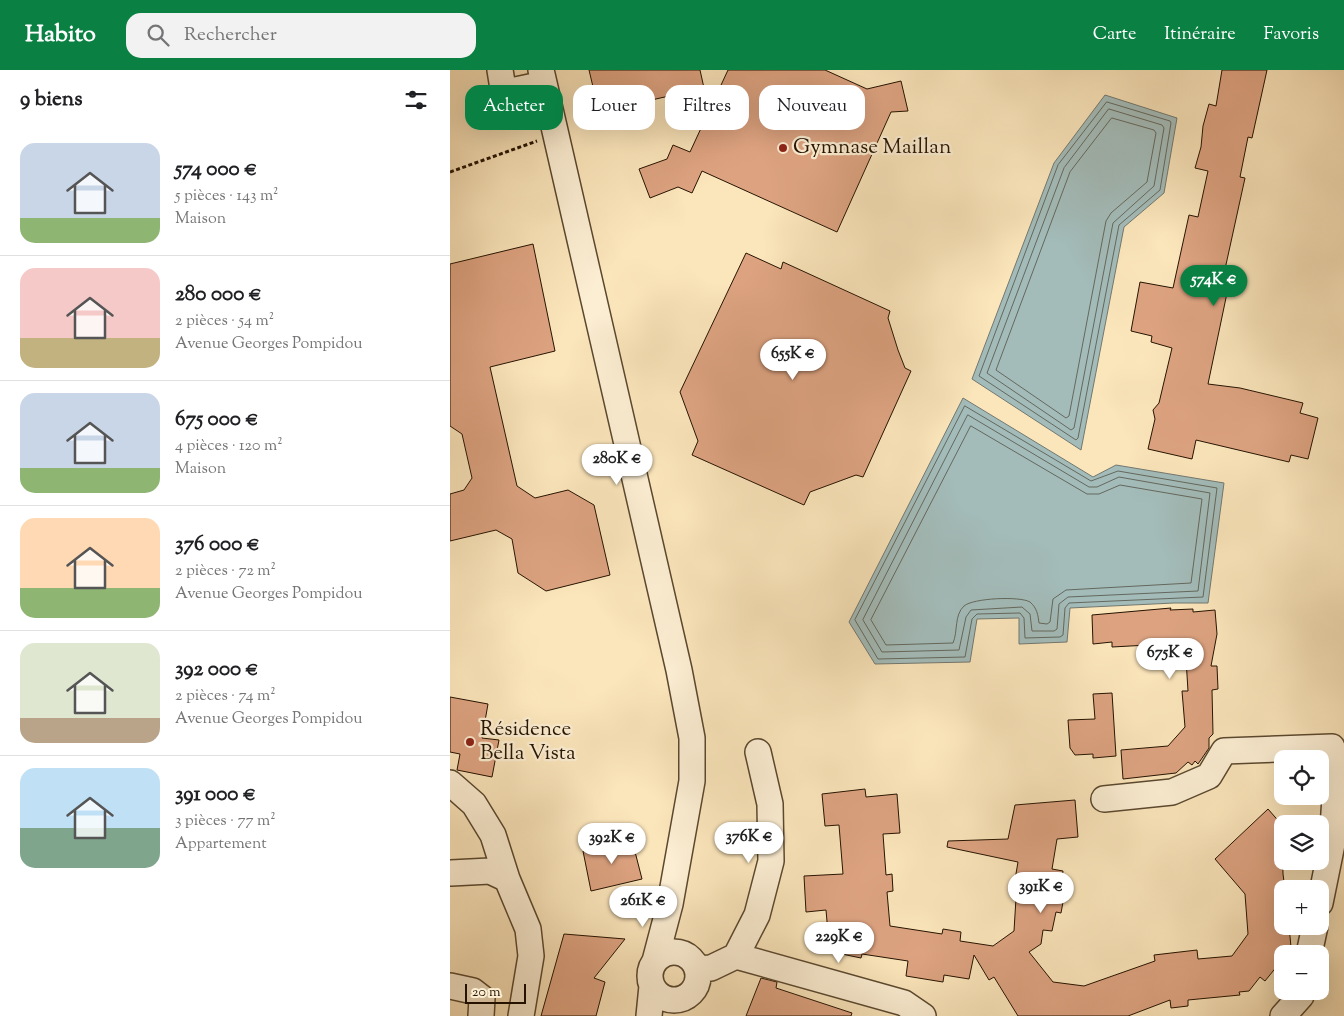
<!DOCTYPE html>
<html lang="fr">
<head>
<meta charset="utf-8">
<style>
  body { margin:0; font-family:"Sorts Mill Goudy",serif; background:#f2f2f2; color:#202124; height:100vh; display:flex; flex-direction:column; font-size:19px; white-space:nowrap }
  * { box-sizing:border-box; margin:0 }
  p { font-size:16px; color:#757577 }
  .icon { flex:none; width:28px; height:28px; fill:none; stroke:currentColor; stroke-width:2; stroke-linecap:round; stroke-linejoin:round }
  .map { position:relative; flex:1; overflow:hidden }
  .side { display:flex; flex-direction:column; background:#fff; width:450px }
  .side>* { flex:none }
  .hud { position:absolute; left:15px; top:15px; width:475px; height:45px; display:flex; gap:10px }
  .fabs { position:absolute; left:824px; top:680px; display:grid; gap:10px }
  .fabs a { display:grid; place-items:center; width:55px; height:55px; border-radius:10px; background:#fff; box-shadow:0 5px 20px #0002; font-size:25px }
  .scale { position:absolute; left:15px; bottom:12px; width:61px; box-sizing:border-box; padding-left:5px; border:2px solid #251300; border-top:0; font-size:14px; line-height:18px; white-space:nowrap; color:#251300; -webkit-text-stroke:4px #fceed3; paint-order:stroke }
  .price { position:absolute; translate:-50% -42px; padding:0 11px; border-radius:18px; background:#fff; color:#222; font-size:16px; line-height:32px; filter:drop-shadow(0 1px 2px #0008) }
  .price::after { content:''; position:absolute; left:50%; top:30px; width:15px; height:11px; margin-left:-8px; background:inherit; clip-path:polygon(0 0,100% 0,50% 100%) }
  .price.on { background:#0b8043; color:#fff }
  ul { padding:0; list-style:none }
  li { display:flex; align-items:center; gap:15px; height:125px; padding:0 20px }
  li+li { border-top:1px solid #e0e0e0 }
  li span { display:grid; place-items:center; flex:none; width:140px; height:100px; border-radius:15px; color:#555 }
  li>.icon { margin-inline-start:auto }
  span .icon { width:60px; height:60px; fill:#fffc; stroke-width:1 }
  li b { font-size:21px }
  h2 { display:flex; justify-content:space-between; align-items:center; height:60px; padding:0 20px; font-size:21px }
  .chip { padding:0 18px; border-radius:15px; background:#fff; box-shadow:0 5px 20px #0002; font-size:18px; line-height:45px }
  .chip.on { background:#0b8043; color:#fff }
  header { display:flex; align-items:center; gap:30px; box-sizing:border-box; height:70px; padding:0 25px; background:#0b8043; color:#fff }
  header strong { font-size:24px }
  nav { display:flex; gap:28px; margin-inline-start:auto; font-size:18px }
  .search { width:350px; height:45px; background:#f2f2f2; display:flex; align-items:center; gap:12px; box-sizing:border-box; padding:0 18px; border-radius:15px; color:#757577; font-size:19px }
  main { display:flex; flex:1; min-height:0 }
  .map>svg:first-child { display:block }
  .water { fill:#a3bcba; stroke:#717870 }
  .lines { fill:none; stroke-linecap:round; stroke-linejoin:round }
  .shore { stroke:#64685d; stroke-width:1 }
  .building { fill:#dda381; stroke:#251300 }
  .minor-casing { stroke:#5a482f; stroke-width:28 }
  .path { stroke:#251300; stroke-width:3; stroke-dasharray:4 2.5; stroke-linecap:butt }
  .minor { stroke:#fceed3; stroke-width:25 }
  .poi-dot { fill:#8f2418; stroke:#fceed3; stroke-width:2 }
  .labels { text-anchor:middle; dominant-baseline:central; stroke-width:4.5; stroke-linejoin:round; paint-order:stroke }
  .poi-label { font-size:21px; fill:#251300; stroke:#fceed3; text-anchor:start }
</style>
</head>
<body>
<header>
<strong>Habito</strong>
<div class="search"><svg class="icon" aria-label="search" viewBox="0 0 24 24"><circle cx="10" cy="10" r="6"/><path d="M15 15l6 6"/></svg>Rechercher</div>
<nav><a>Carte</a><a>Itinéraire</a><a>Favoris</a></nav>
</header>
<main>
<section class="side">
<h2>9 biens<svg class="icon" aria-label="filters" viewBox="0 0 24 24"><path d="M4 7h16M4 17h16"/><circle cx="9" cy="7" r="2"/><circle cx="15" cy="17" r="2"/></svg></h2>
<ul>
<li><span style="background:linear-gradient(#c9d6e8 75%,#8fb573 0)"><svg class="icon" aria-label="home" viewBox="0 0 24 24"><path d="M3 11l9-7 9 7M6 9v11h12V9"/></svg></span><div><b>574 000 €</b><p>5 pièces · 143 m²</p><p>Maison</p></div></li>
<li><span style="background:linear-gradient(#f6c9c9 70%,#c2b280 0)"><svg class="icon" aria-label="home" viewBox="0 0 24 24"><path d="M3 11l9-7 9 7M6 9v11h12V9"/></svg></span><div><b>280 000 €</b><p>2 pièces · 54 m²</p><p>Avenue Georges Pompidou</p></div></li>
<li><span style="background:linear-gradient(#c9d6e8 75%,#8fb573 0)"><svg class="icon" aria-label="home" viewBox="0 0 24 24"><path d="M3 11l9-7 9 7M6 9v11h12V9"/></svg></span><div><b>675 000 €</b><p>4 pièces · 120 m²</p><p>Maison</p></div></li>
<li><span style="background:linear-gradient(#ffd9b3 70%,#8fb573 0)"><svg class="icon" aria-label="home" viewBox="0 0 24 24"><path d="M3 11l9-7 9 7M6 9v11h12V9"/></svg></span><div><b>376 000 €</b><p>2 pièces · 72 m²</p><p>Avenue Georges Pompidou</p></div></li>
<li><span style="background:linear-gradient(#dfe7d0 75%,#b9a48a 0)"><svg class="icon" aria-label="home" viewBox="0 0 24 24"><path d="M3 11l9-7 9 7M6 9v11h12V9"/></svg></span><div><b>392 000 €</b><p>2 pièces · 74 m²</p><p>Avenue Georges Pompidou</p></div></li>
<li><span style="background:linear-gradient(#bfe0f5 60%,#7fa58c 0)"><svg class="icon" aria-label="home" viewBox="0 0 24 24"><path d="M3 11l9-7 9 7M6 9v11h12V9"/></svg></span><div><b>391 000 €</b><p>3 pièces · 77 m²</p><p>Appartement</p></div></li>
</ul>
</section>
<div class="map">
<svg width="894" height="946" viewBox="0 0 894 946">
  <rect width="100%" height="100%" fill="#fbe5bb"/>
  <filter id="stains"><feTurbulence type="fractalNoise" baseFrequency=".004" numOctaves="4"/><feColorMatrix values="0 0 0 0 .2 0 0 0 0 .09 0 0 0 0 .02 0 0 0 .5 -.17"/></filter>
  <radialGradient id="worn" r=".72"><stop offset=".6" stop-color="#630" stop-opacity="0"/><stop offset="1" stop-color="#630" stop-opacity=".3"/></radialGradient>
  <path class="water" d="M 655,25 L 727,48 L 714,123 L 674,157 L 631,380 L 522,309 L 604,93 Z
    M 513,328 L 643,407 L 666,395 L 774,413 L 758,533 L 724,533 L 620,538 L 617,572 L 569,574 L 569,548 L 527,549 L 520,592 L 425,594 L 399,552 Z"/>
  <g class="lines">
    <path class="shore" d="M 657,32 L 720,51 L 721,53 L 710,120 L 669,155 L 628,368 L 626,370 L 529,306 L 608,95 Z
      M 659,39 L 712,55 L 714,58 L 704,116 L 663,153 L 624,358 L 621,360 L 537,303 L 614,98 Z
      M 662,48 L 704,60 L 706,63 L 697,112 L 661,143 L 656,151 L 619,346 L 616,348 L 546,300 L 620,102 Z
      M 515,336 L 641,411 L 668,401 L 767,418 L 753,527 L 619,533 L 615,538 L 613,565 L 610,567 L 575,568 L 574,548 L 570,543 L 527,544 L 522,549 L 515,587 L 428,589 L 405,550 Z
      M 518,345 L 639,417 L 647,417 L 669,407 L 760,423 L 748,521 L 618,527 L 609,534 L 607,559 L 604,561 L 582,561 L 580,544 L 572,537 L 521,540 L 516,547 L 509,580 L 432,582 L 413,550 Z
      M 521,356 L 637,424 L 649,424 L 670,415 L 752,429 L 741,513 L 616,520 L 603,529 L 600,552 L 597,554 L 589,553 C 588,545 587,538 580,532 C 570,526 523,528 514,536 C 504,545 508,562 503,573 L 436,575 L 421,550 Z"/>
  </g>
  <path class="building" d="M 139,0 L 250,0 L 254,18 L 149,42 Z
    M 278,0 L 375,0 L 417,19 L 451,11 L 458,41 L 441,42 L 387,162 L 252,101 L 242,123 L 228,117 L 200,128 L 189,99 L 217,89 L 223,75 L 240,82 Z
    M 772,0 L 817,0 L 802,68 L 798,67 L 790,107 L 795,108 L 770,222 L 777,223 L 758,314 L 790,318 L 853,333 L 850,343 L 868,348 L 858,389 L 841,385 L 839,392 L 746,370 L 742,389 L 698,379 L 705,349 L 703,340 L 709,333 L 722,278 L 701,272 L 702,266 L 681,261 L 690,212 L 723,218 L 739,145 L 748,147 L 758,101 L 745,98 L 751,77 L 753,56 L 759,34 L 766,36 Z
    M 83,174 L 105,281 L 40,297 L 67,416 L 85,428 L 118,420 L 144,435 L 160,505 L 96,521 L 68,503 L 62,469 L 46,460 L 0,471 L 0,424 L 14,420 L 22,408 L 12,364 L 0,356 L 0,194 Z
    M 296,183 L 331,199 L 333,192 L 440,241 L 438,248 L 448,280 L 455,298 L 461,301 L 413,407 L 406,405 L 360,422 L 354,435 L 242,385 L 248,371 L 230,322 Z
    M 721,538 L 720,540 L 743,539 L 743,542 L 765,540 L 767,564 L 761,596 L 767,596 L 768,619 L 762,620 L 763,664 L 759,668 L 759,678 L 748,694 L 745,691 L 742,695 L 738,692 L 726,703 L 673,709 L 671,680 L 718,676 L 735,657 L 732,621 L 738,621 L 735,573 L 662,577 L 662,572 L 643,574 L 642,545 Z
    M 662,623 L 666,686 L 643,688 L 643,684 L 625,685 L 620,678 L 618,650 L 645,649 L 643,624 Z
    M 0,627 L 38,634 L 32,668 L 49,670 L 42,707 L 7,700 L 10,684 L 0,682 Z
    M 415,719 L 416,727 L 447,724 L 450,763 L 433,764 L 436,805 L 442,804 L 443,821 L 437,822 L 440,856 L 492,864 L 493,859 L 511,862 L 510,871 L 543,876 L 564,861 L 566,828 L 562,827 L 568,792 L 497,777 L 498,771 L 558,769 L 565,735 L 625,730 L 628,767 L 607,769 L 602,799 L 613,801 L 612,809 L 617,810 L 611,843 L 606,842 L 602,861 L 593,860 L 591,874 L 579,882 L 603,912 L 634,916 L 705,891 L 704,885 L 747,880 L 748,889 L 782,886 L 798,864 L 795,824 L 765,789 L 818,739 L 832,755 L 833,804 L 835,819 L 832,819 L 832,856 L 839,856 L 841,877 L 836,884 L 832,884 L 832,890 L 815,911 L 810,907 L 799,921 L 789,922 L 790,925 L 738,930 L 738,936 L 721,938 L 720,930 L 678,946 L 568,946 L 544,907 L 539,910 L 524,885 L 519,909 L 494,905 L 493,912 L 456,906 L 458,891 L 412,884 L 411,888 L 387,883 L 379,874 L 376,840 L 356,842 L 354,806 L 393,804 L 389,755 L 375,756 L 372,724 Z
    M 182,770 L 192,809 L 141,821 L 133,781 Z
    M 114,864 L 175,869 L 144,908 L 155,912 L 146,946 L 91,946 Z
    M 311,908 L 327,912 L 326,918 L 402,943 L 401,946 L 296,946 Z"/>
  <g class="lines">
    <defs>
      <path id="minor" d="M 50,0 L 55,31
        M 91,0 L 229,600 L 242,668 L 242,711 L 220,834 L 205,891
        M 55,31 L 61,21 L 94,14
        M 0,713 L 24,734 L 43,765 L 57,809 L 78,859 L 81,886 L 71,946
        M 654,729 L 722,722 L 759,706 L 774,681 L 882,677 L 885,727 L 882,774 L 870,833
        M 1,803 L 40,801 L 57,809
        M200 906a24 24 0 1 1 48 0a24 24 0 1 1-48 0Z
        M 859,884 L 865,856
        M 286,886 L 454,933 L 473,946
        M 247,899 L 261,898 L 286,886 L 307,845 L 321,791 L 320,734 L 308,682
        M 0,916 L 23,921 L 32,928 L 31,946
        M 199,946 L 202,916
        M 833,946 L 851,926 L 852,921"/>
    </defs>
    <use href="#minor" class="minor-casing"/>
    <path class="path" d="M 0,102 L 87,71"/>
    <use href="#minor" class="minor"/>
  </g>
  <g class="poi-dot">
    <circle cx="333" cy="78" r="5"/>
    <circle cx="20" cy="672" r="5"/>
  </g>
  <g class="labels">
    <g class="poi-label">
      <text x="343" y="78">Gymnase Maillan</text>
      <text x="30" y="660">Résidence<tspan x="30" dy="24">Bella Vista</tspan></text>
    </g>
  </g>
  <rect width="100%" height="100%" filter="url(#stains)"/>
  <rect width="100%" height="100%" fill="url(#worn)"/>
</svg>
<div class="fabs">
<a><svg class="icon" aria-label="locate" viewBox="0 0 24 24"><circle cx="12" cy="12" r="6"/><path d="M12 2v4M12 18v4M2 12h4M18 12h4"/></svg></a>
<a><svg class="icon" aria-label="layers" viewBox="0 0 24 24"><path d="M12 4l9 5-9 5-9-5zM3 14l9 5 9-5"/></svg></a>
<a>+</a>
<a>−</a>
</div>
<div class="scale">20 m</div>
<b class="price on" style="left:764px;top:237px">574K €</b>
<b class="price" style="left:343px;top:311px">655K €</b>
<b class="price" style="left:167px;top:416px">280K €</b>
<b class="price" style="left:720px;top:610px">675K €</b>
<b class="price" style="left:299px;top:794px">376K €</b>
<b class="price" style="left:162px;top:795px">392K €</b>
<b class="price" style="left:591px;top:844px">391K €</b>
<b class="price" style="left:193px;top:858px">261K €</b>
<b class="price" style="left:389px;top:894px">229K €</b>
<div class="hud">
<a class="chip on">Acheter</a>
<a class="chip">Louer</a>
<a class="chip">Filtres</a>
<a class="chip">Nouveau</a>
</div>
</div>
</main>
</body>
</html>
